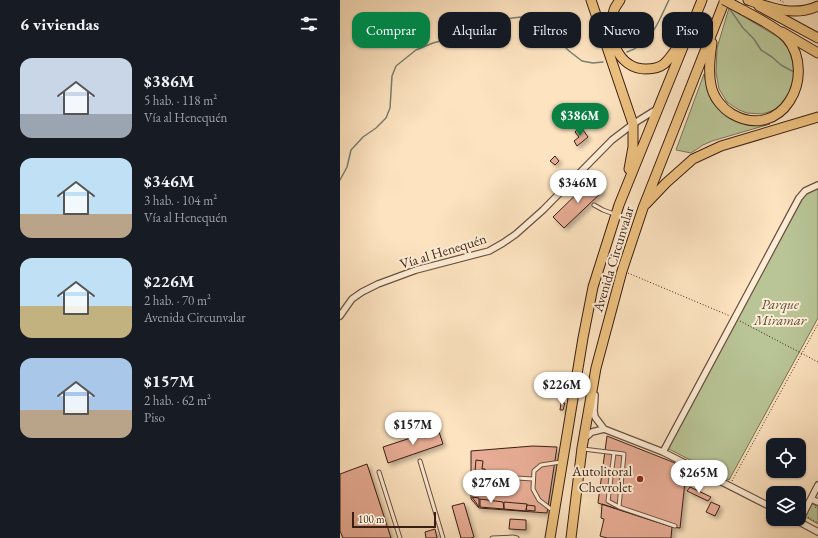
<!DOCTYPE html>
<html lang="es">
<head>
<meta charset="utf-8">
<style>
  body { margin:0; font-family:"EB Garamond",serif; background:#242831; color:#f1f3f6; height:100vh; display:flex; flex-direction:column; font-size:15px; white-space:nowrap }
  * { box-sizing:border-box; margin:0 }
  p { font-size:13px; color:#9ea1a6 }
  .icon { flex:none; width:22px; height:22px; fill:none; stroke:currentColor; stroke-width:2; stroke-linecap:round; stroke-linejoin:round }
  .map { position:relative; flex:1; overflow:hidden }
  .side { display:flex; flex-direction:column; background:#171b24; width:340px }
  .side>* { flex:none }
  .guide { position:absolute; left:12px; top:12px; width:380px; height:36px; display:flex; gap:8px }
  .fabs { position:absolute; left:426px; top:438px; display:grid; gap:8px }
  .fabs a { display:grid; place-items:center; width:40px; height:40px; border-radius:8px; background:#171b24; box-shadow:0 1px 3px #0004; font-size:20px }
  .scale { position:absolute; left:12px; bottom:10px; width:84px; box-sizing:border-box; padding-left:4px; border:2px solid #3b1f14; border-top:0; font-size:11px; line-height:14px; white-space:nowrap; color:#3b1f14; -webkit-text-stroke:3px #feedd6; paint-order:stroke }
  .price { position:absolute; translate:-50% -34px; padding:0 9px; border-radius:14px; background:#fff; color:#222; font-size:13px; line-height:26px; filter:drop-shadow(0 1px 2px #0008) }
  .price::after { content:''; position:absolute; left:50%; top:24px; width:12px; height:9px; margin-left:-6px; background:inherit; clip-path:polygon(0 0,100% 0,50% 100%) }
  .price.selected { background:#0b8043; color:#fff }
  ul { padding:0; list-style:none }
  li { display:flex; align-items:center; gap:12px; height:100px; padding:0 20px }
  li span { display:grid; place-items:center; flex:none; width:112px; height:80px; border-radius:12px; color:#555 }
  li>.icon { margin-inline-start:auto }
  span .icon { width:48px; height:48px; fill:#fffc; stroke-width:1 }
  li b { font-size:17px }
  h2 { display:flex; justify-content:space-between; align-items:center; height:48px; padding:0 20px; font-size:17px }
  .chip { padding:0 14px; border-radius:12px; background:#171b24; box-shadow:0 1px 3px #0004; font-size:14px; line-height:36px }
  .chip.selected { background:#0b8043; color:#fff }
  main { display:flex; flex:1; min-height:0 }
  .map>svg:first-child { display:block }
  .green { fill:#b9c597; stroke:#7a7256 }
  .lines { fill:none; stroke-linecap:round; stroke-linejoin:round }
  .stream { stroke:#787f70; stroke-width:1.5 }
  .building { fill:#e7ac95; stroke:#3b1f14; filter:url(#shadow) }
  .service-casing { stroke:#6c503f; stroke-width:5 }
  .minor-casing { stroke:#6c503f; stroke-width:8 }
  .primary-casing { stroke:#3b1f14; stroke-width:11 }
  .trunk-casing { stroke:#3b1f14; stroke-width:11 }
  .path { stroke:#3b1f14; stroke-width:1; stroke-dasharray:1 2; stroke-linecap:butt }
  .service { stroke:#feedd6; stroke-width:3 }
  .minor { stroke:#feedd6; stroke-width:5.5 }
  .primary { stroke:#eec280; stroke-width:9 }
  .trunk { stroke:#eec280; stroke-width:9 }
  .trunk-bridge-casing { stroke:#3b1f14; stroke-width:11; stroke-linecap:butt }
  .trunk-bridge { stroke:#eec280; stroke-width:9 }
  .poi-dot { fill:#8f2418; stroke:#feedd6; stroke-width:1.5 }
  .labels { text-anchor:middle; dominant-baseline:central; stroke-width:4; stroke-linejoin:round; paint-order:stroke }
  .street-label { font-size:14px; fill:#3b1f14; stroke:#feedd6 }
  .park-label { font-size:14px; font-style:italic; fill:#61513b; stroke:#feedd6 }
  .poi-label { font-size:14px; fill:#3b1f14; stroke:#feedd6; text-anchor:end }
</style>
</head>
<body>
<main>
<section class="side">
<h2>6 viviendas<svg class="icon" aria-label="filters" viewBox="0 0 24 24"><path d="M4 7h16M4 17h16"/><circle cx="9" cy="7" r="2"/><circle cx="15" cy="17" r="2"/></svg></h2>
<ul>
<li><span style="background:linear-gradient(#c9d6e8 70%,#9aa5b1 0)"><svg class="icon" aria-label="home" viewBox="0 0 24 24"><path d="M3 11l9-7 9 7M6 9v11h12V9"/></svg></span><div><b>$386M</b><p>5 hab. · 118 m²</p><p>Vía al Henequén</p></div></li>
<li><span style="background:linear-gradient(#bfe0f5 70%,#b9a48a 0)"><svg class="icon" aria-label="home" viewBox="0 0 24 24"><path d="M3 11l9-7 9 7M6 9v11h12V9"/></svg></span><div><b>$346M</b><p>3 hab. · 104 m²</p><p>Vía al Henequén</p></div></li>
<li><span style="background:linear-gradient(#bfe0f5 60%,#c2b280 0)"><svg class="icon" aria-label="home" viewBox="0 0 24 24"><path d="M3 11l9-7 9 7M6 9v11h12V9"/></svg></span><div><b>$226M</b><p>2 hab. · 70 m²</p><p>Avenida Circunvalar</p></div></li>
<li><span style="background:linear-gradient(#a9c7e8 65%,#b9a48a 0)"><svg class="icon" aria-label="home" viewBox="0 0 24 24"><path d="M3 11l9-7 9 7M6 9v11h12V9"/></svg></span><div><b>$157M</b><p>2 hab. · 62 m²</p><p>Piso</p></div></li>
</ul>
</section>
<div class="map">
<svg width="478" height="538" viewBox="0 0 478 538">
  <defs>
    <filter id="shadow"><feDropShadow dx="3" dy="3" stdDeviation="2" flood-color="#0004"/></filter>
  </defs>
  <rect width="100%" height="100%" fill="#fde3c0"/>
  <filter id="stains"><feTurbulence type="fractalNoise" baseFrequency=".005" numOctaves="4"/><feColorMatrix values="0 0 0 0 .2 0 0 0 0 .09 0 0 0 0 .02 0 0 0 .5 -.17"/></filter>
  <radialGradient id="worn" r=".72"><stop offset=".6" stop-color="#630" stop-opacity="0"/><stop offset="1" stop-color="#630" stop-opacity=".3"/></radialGradient>
  <path class="green" d="M 389,8 L 438,37 L 449,49 L 456,62 L 451,95 L 435,110 L 422,114 L 407,113 L 399,110 L 387,102 L 379,89 L 376,73 L 377,48 Z
    M 364,74 C 374,117 389,123 430,124 L 372,141 L 363,145 L 351,153 L 336,150 Z
    M 478,187 L 478,318 L 389,480 L 327,448 L 460,199 L 466,193 Z
    M 471,503 L 478,507 L 478,524 L 464,516 Z"/>
  <g class="lines">
    <path class="stream" d="M 389,8 L 403,28 L 414,39 L 421,50 L 432,57 L 441,65 L 454,72
      M 287,52 C 312,44 318,22 329,0
      M 0,180 L 7,167 L 11,150 L 23,137 L 36,128 L 46,118 L 50,108 L 52,76 L 56,66 L 76,50 L 93,43 L 145,29 L 164,19 L 181,17 L 194,21 L 211,33 L 229,51 L 242,61 L 253,63 L 263,62"/>
  </g>
  <path class="building" d="M 239,128 L 241,132 L 243,130 L 248,137 L 237,146 L 234,141 L 239,137 L 235,132 Z
    M 215,156 L 219,161 L 215,165 L 210,161 Z
    M 252,179 L 263,191 L 224,228 L 213,217 Z
    M 221,403 L 225,403 L 223,410 L 220,410 Z
    M 98,429 L 103,444 L 48,463 L 43,447 Z
    M 267,436 L 335,463 L 334,476 L 345,482 L 340,528 L 332,527 L 258,503 Z
    M 193,446 L 217,447 L 207,513 L 139,508 L 131,499 L 131,451 Z
    M 136,460 L 143,461 L 142,469 L 145,469 L 144,483 L 134,482 Z
    M 27,464 L 51,538 L 3,538 L 0,531 L 0,474 Z
    M 136,482 L 142,483 L 141,491 L 135,491 Z
    M 350,487 L 371,497 L 368,501 L 347,491 Z
    M 132,497 L 139,498 L 139,507 Z
    M 140,499 L 163,502 L 164,509 L 140,507 Z
    M 164,502 L 187,504 L 186,511 L 164,509 Z
    M 371,502 L 380,506 L 375,516 L 366,512 Z
    M 124,503 L 134,537 L 131,538 L 121,538 L 112,506 Z
    M 262,504 L 332,527 L 331,538 L 267,538 L 260,536 L 264,519 L 261,518 Z
    M 187,505 L 195,506 L 195,511 L 186,510 Z
    M 170,519 L 186,520 L 186,530 L 169,529 Z
    M 95,529 L 97,538 L 86,538 L 85,532 Z"/>
  <g class="lines">
    <defs>
      <path id="service" d="M 254,205 L 263,210 L 274,214
        M 243,449 L 284,454 L 279,507 L 268,501 L 274,453
        M 80,461 L 103,538
        M 39,472 L 60,538
        M 157,477 L 193,479
        M 279,507 L 335,526
        M 212,510 L 199,500 L 193,489 L 194,471 L 201,465 L 221,462
        M 152,538 L 173,537 L 177,538"/>
      <path id="minor" d="M 0,316 L 12,299 L 22,292 L 38,284 L 76,270 L 149,251 L 163,243 L 176,234 L 203,210 L 272,140 L 293,124 L 317,109
        M 255,395 L 254,411 L 255,417 L 264,429 L 323,452 L 433,508
        M 245,438 L 252,432 L 264,429
        M 323,452 L 459,198 L 465,191 L 478,185
        M 471,499 L 478,502
        M 454,519 L 478,532
        M 459,522 L 478,485"/>
      <path id="primary" d="M 419,6 L 478,38
        M 442,32 L 478,53"/>
      <path id="trunk" d="M 251,0 L 293,124 L 293,147 L 289,169
        M 280,0 C 278,3 275,7 274,10 C 265,35 278,69 306,69 C 312,69 319,68 324,64 C 332,57 337,47 343,39
        M 408,0 C 431,8 454,17 478,6
        M 372,43 C 370,56 368,71 371,85 C 373,97 382,108 392,114 C 441,142 478,77 447,38 C 435,26 417,18 403,10
        M 306,204 L 326,183 L 353,159 L 381,146 L 478,117
        M 210,538 L 243,338 L 253,287 L 279,205 L 362,0
        M 231,538 L 242,448 L 256,368 L 282,271 L 303,208 L 385,0"/>
    </defs>
    <use href="#service" class="service-casing"/>
    <use href="#minor" class="minor-casing"/>
    <use href="#primary" class="primary-casing"/>
    <use href="#trunk" class="trunk-casing"/>
    <path class="path" d="M 440,0 L 445,3
      M 288,273 L 390,316
      M 400,321 L 478,362
      M 392,481 L 478,324
      M 475,507 L 478,509
      M 468,517 L 478,523"/>
    <use href="#service" class="service"/>
    <use href="#minor" class="minor"/>
    <use href="#primary" class="primary"/>
    <use href="#trunk" class="trunk"/>
    <defs>
      <path id="trunk-bridge" d="M 384,0 L 403,10"/>
    </defs>
    <use href="#trunk-bridge" class="trunk-bridge-casing"/>
    <use href="#trunk-bridge" class="trunk-bridge"/>
  </g>
  <circle class="poi-dot" cx="300" cy="479" r="4"/>
  <g class="labels">
    <g class="street-label">
      <text transform="translate(103 251) rotate(-17)">Vía al Henequén</text>
      <text transform="translate(273 259) rotate(-73)">Avenida Circunvalar</text>
    </g>
    <g class="park-label">
      <text x="440" y="304">Parque<tspan x="440" dy="16">Miramar</tspan></text>
    </g>
    <g class="poi-label">
      <text x="292" y="471">Autolitoral<tspan x="292" dy="16">Chevrolet</tspan></text>
    </g>
  </g>
  <rect width="100%" height="100%" filter="url(#stains)"/>
  <rect width="100%" height="100%" fill="url(#worn)"/>
</svg>
<div class="fabs">
<a><svg class="icon" aria-label="locate" viewBox="0 0 24 24"><circle cx="12" cy="12" r="6"/><path d="M12 2v4M12 18v4M2 12h4M18 12h4"/></svg></a>
<a><svg class="icon" aria-label="layers" viewBox="0 0 24 24"><path d="M12 4l9 5-9 5-9-5zM3 14l9 5 9-5"/></svg></a>
</div>
<div class="scale">100 m</div>
<b class="price selected" style="left:240px;top:137px">$386M</b>
<b class="price" style="left:238px;top:204px">$346M</b>
<b class="price" style="left:222px;top:406px">$226M</b>
<b class="price" style="left:73px;top:446px">$157M</b>
<b class="price" style="left:359px;top:494px">$265M</b>
<b class="price" style="left:151px;top:504px">$276M</b>
<div class="guide">
<a class="chip selected">Comprar</a>
<a class="chip">Alquilar</a>
<a class="chip">Filtros</a>
<a class="chip">Nuevo</a>
<a class="chip">Piso</a>
</div>
</div>
</main>
</body>
</html>
